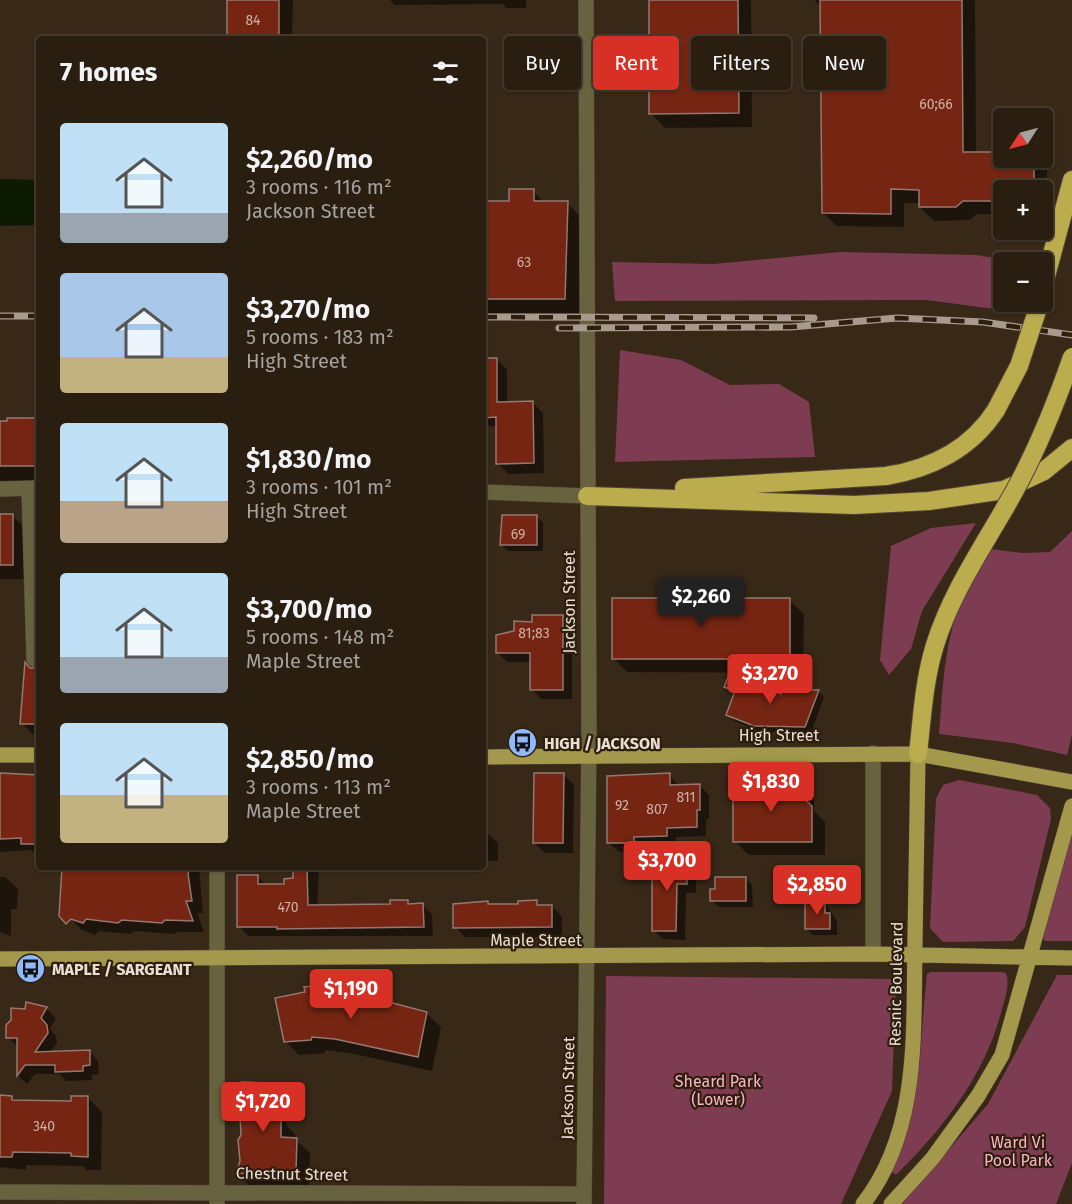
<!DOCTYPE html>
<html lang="en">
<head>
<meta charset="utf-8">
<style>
  body { margin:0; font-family:"Fira Sans",sans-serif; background:#362b1f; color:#f1f3f6; height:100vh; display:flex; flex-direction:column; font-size:22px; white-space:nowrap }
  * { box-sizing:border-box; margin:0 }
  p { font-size:20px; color:#a5a29f }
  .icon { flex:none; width:33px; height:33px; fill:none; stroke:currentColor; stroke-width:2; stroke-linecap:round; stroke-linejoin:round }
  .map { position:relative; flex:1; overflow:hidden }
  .sheet { position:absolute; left:36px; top:36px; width:450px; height:834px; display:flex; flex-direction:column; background:#2a1e11; border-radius:6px; box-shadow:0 2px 4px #0004,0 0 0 2px #463c31 }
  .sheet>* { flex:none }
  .banner { position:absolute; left:504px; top:36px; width:477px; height:54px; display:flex; gap:12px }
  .needle { width:39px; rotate:234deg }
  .fabs { position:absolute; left:993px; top:108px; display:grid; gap:12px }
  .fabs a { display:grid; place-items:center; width:60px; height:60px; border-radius:6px; background:#2a1e11; box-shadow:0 2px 4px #0004,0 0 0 2px #463c31; font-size:30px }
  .price { position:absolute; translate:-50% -51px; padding:0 14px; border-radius:6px; background:#d93025; color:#fff; font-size:20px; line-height:39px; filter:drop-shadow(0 2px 3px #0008) }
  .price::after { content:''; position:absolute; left:50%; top:36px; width:18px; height:14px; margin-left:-9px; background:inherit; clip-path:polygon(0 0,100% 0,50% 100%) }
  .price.selected { background:#222; color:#fff }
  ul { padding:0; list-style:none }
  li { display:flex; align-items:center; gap:18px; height:150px; padding:0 24px }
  li span { display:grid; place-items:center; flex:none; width:168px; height:120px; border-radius:6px; color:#555 }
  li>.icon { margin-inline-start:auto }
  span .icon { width:72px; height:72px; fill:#fffc; stroke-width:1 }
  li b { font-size:26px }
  h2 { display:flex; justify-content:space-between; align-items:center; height:72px; padding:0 24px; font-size:26px }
  .tag { padding:0 21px; border-radius:6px; background:#2a1e11; box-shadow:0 2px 4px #0004,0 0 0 2px #463c31; font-size:21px; line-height:54px }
  .tag.selected { background:#d93025; color:#fff }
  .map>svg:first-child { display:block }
  .green { fill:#7e3c52 }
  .water { fill:#0d1b05 }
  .shadow { fill:#0007 }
  .building { fill:#752512; stroke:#947871; stroke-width:1.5 }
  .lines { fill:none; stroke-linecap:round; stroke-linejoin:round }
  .minor-casing { stroke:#544535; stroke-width:16 }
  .major-casing { stroke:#544535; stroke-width:16 }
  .highway-casing { stroke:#544535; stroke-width:20 }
  .minor { stroke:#68633f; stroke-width:15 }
  .major { stroke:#a3984b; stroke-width:15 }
  .highway { stroke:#bbad4e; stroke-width:18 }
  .rail-casing { stroke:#a89b8e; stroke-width:7 }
  .rail { stroke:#2e1e0d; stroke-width:4.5; stroke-dasharray:14; stroke-linecap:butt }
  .highway-bridge-casing { stroke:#544535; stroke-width:20; stroke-linecap:butt }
  .highway-bridge { stroke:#bbad4e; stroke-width:18 }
  .labels { text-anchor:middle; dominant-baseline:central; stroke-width:4.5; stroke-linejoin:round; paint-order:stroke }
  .number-label { font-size:14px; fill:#cdb0a4 }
  .street-label { font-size:16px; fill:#eadfd4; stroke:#2e1e0d }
  .poi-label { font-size:16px; font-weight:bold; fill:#eadfd4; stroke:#2e1e0d; text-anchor:start }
  .park-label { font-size:16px; fill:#fcb3c7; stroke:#2e1e0d }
</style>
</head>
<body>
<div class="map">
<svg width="1072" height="1204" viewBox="0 0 1072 1204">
  <rect width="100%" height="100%" fill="#382817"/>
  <path class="green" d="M 840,252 L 976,255 L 1019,262 L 1004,262 L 1004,302 L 994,309 L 927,300 L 615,301 L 612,262 L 714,264 Z
    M 620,350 L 681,360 L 730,385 L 779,384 L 809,402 L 815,457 L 615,462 Z
    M 976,523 L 922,611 L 911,649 L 889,675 L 880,660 L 891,546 L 931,528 Z
    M 1072,531 L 1072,734 L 1067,755 L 1013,743 L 939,734 C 943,687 944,636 965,593 C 972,578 983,563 991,549 L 1023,553 L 1050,552 Z
    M 959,780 L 1037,795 L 1050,808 L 1051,819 L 1025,927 L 1013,941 L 943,942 L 930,928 L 936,799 L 943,785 Z
    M 1072,823 L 1072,941 L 1045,941 L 1043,938 Z
    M 931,972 L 1002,972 L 1006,973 C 1010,985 1005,998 1002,1009 C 986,1074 942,1130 896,1175 L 892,1172 C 923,1106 919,1044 927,974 Z
    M 1057,975 L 1072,975 L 1072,1163 L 1056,1204 L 902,1204 L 988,1104 Z
    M 606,976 L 896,979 L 892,1091 L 841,1204 L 604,1204 Z"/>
  <path class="water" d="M 0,179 L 39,180 L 39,225 L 0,226 Z"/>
  <path class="shadow" d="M 229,0 L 293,0 L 292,39 L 229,39 Z
    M 390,0 L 526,0 L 526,8 L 506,8 L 503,4 L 395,5 Z
    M 650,0 L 751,0 L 752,127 L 665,128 L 651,113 Z
    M 815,0 L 975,0 L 976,154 L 1037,158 L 1047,168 L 1047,214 L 1042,214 L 1042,190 L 1004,190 L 1004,214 L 977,214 L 970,220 L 934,221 L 920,207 L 920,203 L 904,203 L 904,227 L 837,226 L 823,213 L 822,10 Z
    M 533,191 L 545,203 L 567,203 L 581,217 L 579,313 L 483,313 L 483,203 L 510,203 Z
    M 483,359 L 497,359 L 507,370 L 507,403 L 532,402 L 543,413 L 544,473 L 508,474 L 498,463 L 497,427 L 483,425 Z
    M 39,421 L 39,479 L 0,483 L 0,422 Z
    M 0,516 L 13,516 L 27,530 L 26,579 L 0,579 Z
    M 536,516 L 543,523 L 543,551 L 508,551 L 501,544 Z
    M 789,600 L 804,614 L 803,673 L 627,672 L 613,658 Z
    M 563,616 L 572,626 L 572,699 L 541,699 L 532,689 L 531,662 L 507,662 L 497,652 L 533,623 Z
    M 26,665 L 34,670 L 39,667 L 39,734 L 32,734 L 22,723 Z
    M 726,686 L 782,696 L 818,691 L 824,697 L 811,733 L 762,732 L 734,721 L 728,714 L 736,694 Z
    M 563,774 L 574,785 L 573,853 L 545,853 L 534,843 Z
    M 0,775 L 39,776 L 39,855 L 30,850 L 0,852 Z
    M 669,775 L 679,786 L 699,785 L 709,795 L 709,819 L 706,819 L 706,836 L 676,837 L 676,845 L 643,846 L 643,852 L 619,852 L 609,843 Z
    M 800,783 L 814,797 L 814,811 L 825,822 L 825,855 L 749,855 L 735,841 Z
    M 483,829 L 498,843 L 498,861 L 483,861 Z
    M 686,860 L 696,869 L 696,893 L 686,893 L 685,940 L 663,939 L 653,930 Z
    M 69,867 L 199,867 L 203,913 L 197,913 L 204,932 L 178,932 L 175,934 L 134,931 L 131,934 L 99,931 L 95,935 L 82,930 L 69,917 Z
    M 297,867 L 315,867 L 319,871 L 317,906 L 391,906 L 407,901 L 411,905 L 422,905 L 432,914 L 433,936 L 248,936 L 239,926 L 257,876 L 267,886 L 285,886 L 294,880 Z
    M 0,877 L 5,877 L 18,889 L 17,909 L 11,909 L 11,936 L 0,932 Z
    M 746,878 L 752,885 L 753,907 L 719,907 L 712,901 Z
    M 488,902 L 491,906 L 536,902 L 541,906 L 552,906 L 562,917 L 562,937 L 465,937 L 455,927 Z
    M 825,903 L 837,921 L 837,935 L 813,935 L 806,928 Z
    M 330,985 L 345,995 L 426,1013 L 441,1027 L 432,1071 L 350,1053 L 325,1050 L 325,1053 L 299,1055 L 285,1041 L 307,993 Z
    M 27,1004 L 46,1008 L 56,1018 L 50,1029 L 56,1036 L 57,1043 L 50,1053 L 89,1051 L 98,1061 L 99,1074 L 92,1075 L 92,1080 L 66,1081 L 60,1074 L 35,1074 L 27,1084 L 18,1076 L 18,1047 L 8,1037 L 27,1010 Z
    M 272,1084 L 286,1098 L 286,1125 L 295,1134 L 295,1139 L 310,1153 L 309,1185 L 297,1188 L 293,1185 L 252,1188 L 238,1174 L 242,1135 Z
    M 0,1097 L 12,1097 L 16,1102 L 73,1102 L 88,1098 L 102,1112 L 101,1170 L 86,1170 L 83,1166 L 26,1165 L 26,1170 L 0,1167 Z"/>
  <path class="building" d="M 227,0 L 279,0 L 279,39 L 227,39 Z
    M 649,0 L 738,0 L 739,113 L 649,114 Z
    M 820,0 L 962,0 L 963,152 L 1004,152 L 1004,158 L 1034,158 L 1034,190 L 1004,190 L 1004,201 L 963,201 L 956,207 L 919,207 L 919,190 L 891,189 L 891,214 L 822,213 Z
    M 509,189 L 534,189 L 534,201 L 568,201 L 565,299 L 483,299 L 483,201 L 509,201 Z
    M 483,358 L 497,358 L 497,402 L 533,401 L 534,463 L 496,464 L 496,417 L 483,418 Z
    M 7,418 L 39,418 L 39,466 L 0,466 L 0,421 L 7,421 Z
    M 0,514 L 13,514 L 13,565 L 0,565 Z
    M 502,515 L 537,515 L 537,545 L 500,545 Z
    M 612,598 L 790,598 L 790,659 L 612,659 Z
    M 532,615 L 563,615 L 563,690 L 530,690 L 530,653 L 496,653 L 496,635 L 514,631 L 514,621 L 532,622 Z
    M 25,662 L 30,668 L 39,667 L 39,724 L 20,724 Z
    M 729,675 L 781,694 L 783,689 L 819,690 L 805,727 L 754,726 L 726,715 L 735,691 L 724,687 Z
    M 0,773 L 39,775 L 39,844 L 21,844 L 21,838 L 0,839 Z
    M 534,773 L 564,773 L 563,843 L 533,843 Z
    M 670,773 L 670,785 L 700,784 L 700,810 L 697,810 L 697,827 L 667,828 L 667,836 L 634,837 L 634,843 L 607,843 L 607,776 Z
    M 733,781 L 801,782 L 801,796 L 812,806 L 812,842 L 733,842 Z
    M 687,858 L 687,884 L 677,884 L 676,931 L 652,931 L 652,861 Z
    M 62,867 L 190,867 L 188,874 L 192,901 L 186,901 L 193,921 L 165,920 L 162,923 L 122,920 L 118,923 L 86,919 L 83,923 L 71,919 L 66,924 L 59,916 Z
    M 293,867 L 307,867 L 308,905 L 390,904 L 390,900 L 408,900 L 408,904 L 423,903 L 424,927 L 277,929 L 277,927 L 237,927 L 237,875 L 258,875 L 258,884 L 284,884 L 284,879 L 293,878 Z
    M 715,877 L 746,877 L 746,901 L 710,901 L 710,889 L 715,889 Z
    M 537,900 L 537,905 L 552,905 L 552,927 L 453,928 L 453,904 L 488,901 L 488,904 L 518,904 L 518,901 Z
    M 805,902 L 825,902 L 825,913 L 830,913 L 830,929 L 805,929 Z
    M 314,982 L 331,983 L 330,989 L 341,990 L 341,993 L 366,996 L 427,1012 L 418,1057 L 335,1039 L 312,1037 L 311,1040 L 284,1042 L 275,998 L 305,992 L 304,987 L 314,986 Z
    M 26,1002 L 47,1007 L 41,1018 L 47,1025 L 48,1033 L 35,1052 L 90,1050 L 90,1065 L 83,1066 L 83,1071 L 55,1072 L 55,1065 L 25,1065 L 17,1076 L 17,1038 L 6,1038 L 6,1025 L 11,1020 L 11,1008 L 25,1009 Z
    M 241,1082 L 273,1083 L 272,1118 L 281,1118 L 281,1137 L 297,1138 L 296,1171 L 287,1171 L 282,1175 L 278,1171 L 236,1174 L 240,1161 L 238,1140 L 241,1135 L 239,1096 Z
    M 0,1095 L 12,1096 L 12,1100 L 71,1101 L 71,1096 L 88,1096 L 88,1157 L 71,1156 L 71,1153 L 13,1152 L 12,1157 L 0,1157 Z"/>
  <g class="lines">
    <defs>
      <path id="minor" d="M 0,489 L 39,488
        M 29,489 L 34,659
        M 483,492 L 587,496
        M 873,753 L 873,954
        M 217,867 L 217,1204
        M 0,1192 L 584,1194
        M 584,1204 L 589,738 L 586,0"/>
      <path id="major" d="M 0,755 L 39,755
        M 483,757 L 918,754 L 1072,782
        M 0,959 L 873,954 L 1072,958
        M 863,1204 C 921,1130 913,1030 915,941 C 916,879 917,817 918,754
        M 891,1204 L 932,1159 L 978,1096 L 1002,1055 L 1072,806"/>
      <path id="highway" d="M 1042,291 L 1072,180
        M 684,488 L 886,476 C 930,469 971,449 996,410
        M 587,496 L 854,505 L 929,501 L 1004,490 L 1044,471 L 1072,448
        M 918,754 C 922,718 924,680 935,645 C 950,597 977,556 1002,513"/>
    </defs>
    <use href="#minor" class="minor-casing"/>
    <use href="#major" class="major-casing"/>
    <use href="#highway" class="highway-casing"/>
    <use href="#minor" class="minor"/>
    <use href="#major" class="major"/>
    <use href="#highway" class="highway"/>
    <defs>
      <path id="rail" d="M 0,316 L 39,316
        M 483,317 L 814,318
        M 559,328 L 791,327 L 897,318 L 983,322 L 1072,335"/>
    </defs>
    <use href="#rail" class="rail-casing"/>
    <use href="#rail" class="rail"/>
    <defs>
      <path id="highway-bridge" d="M 996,410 L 1019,366 L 1040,302
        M 1002,513 C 1032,463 1053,412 1072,357"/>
    </defs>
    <use href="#highway-bridge" class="highway-bridge-casing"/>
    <use href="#highway-bridge" class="highway-bridge"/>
  </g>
  <defs>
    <symbol id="bus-disc" viewBox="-11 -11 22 22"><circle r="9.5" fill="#8fb8fd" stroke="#2e1e0d"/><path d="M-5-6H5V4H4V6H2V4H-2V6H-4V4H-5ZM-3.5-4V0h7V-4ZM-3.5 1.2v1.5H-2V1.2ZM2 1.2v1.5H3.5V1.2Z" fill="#111"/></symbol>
  </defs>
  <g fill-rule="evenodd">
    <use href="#bus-disc" x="506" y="726" width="33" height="33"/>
    <use href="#bus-disc" x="14" y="952" width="33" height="33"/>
  </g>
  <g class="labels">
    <g class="number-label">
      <text x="253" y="20">84</text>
      <text x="936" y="104">60;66</text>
      <text x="524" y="262">63</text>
      <text x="518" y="534">69</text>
      <text x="534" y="633">81;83</text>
      <text x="686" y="797">811</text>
      <text x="622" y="805">92</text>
      <text x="657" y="809">807</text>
      <text x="288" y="907">470</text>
      <text x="44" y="1126">340</text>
    </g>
    <g class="street-label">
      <text transform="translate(569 602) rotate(-90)">Jackson Street</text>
      <text x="779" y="735">High Street</text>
      <text x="536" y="940">Maple Street</text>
      <text transform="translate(896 984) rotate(-89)">Resnic Boulevard</text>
      <text transform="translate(568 1088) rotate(-89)">Jackson Street</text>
      <text transform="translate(292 1174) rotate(1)">Chestnut Street</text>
    </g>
    <g class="poi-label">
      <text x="544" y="743">HIGH / JACKSON</text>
      <text x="52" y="969">MAPLE / SARGEANT</text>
    </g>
    <g class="park-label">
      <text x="718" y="1081">Sheard Park<tspan x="718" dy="18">(Lower)</tspan></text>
      <text x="1018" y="1142">Ward Vi<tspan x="1018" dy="18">Pool Park</tspan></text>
    </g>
  </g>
</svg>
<div class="fabs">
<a><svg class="needle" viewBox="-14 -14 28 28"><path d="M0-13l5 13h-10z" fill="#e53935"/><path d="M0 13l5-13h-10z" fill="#a5a29f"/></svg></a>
<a>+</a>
<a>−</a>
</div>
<b class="price selected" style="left:701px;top:628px">$2,260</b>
<b class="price" style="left:770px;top:705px">$3,270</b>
<b class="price" style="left:771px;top:813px">$1,830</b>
<b class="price" style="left:667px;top:892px">$3,700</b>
<b class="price" style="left:817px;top:916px">$2,850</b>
<b class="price" style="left:351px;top:1020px">$1,190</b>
<b class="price" style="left:263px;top:1133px">$1,720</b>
<div class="banner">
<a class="tag">Buy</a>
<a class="tag selected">Rent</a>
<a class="tag">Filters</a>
<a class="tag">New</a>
</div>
<section class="sheet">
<h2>7 homes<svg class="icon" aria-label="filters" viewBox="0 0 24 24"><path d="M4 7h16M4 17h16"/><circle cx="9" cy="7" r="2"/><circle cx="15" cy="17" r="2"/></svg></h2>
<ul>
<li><span style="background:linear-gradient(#bfe0f5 75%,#9aa5b1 0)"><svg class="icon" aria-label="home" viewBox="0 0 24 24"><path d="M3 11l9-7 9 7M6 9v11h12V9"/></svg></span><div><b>$2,260/mo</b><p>3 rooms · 116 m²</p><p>Jackson Street</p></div></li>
<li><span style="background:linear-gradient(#a9c7e8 70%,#c2b280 0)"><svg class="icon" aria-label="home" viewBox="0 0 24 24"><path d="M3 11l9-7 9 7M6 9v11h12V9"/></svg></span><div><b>$3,270/mo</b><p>5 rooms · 183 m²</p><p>High Street</p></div></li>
<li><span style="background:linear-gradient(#bfe0f5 65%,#b9a48a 0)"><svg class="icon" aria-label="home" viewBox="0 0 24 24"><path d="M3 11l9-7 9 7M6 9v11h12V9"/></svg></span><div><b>$1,830/mo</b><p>3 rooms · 101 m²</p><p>High Street</p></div></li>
<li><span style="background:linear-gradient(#bfe0f5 70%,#9aa5b1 0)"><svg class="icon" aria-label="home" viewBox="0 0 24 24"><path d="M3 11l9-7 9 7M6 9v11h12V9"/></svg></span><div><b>$3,700/mo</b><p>5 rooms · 148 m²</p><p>Maple Street</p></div></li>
<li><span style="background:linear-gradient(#bfe0f5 60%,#c2b280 0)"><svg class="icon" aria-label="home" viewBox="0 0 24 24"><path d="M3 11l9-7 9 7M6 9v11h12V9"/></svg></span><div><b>$2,850/mo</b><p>3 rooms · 113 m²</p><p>Maple Street</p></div></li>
</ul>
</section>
</div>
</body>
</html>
